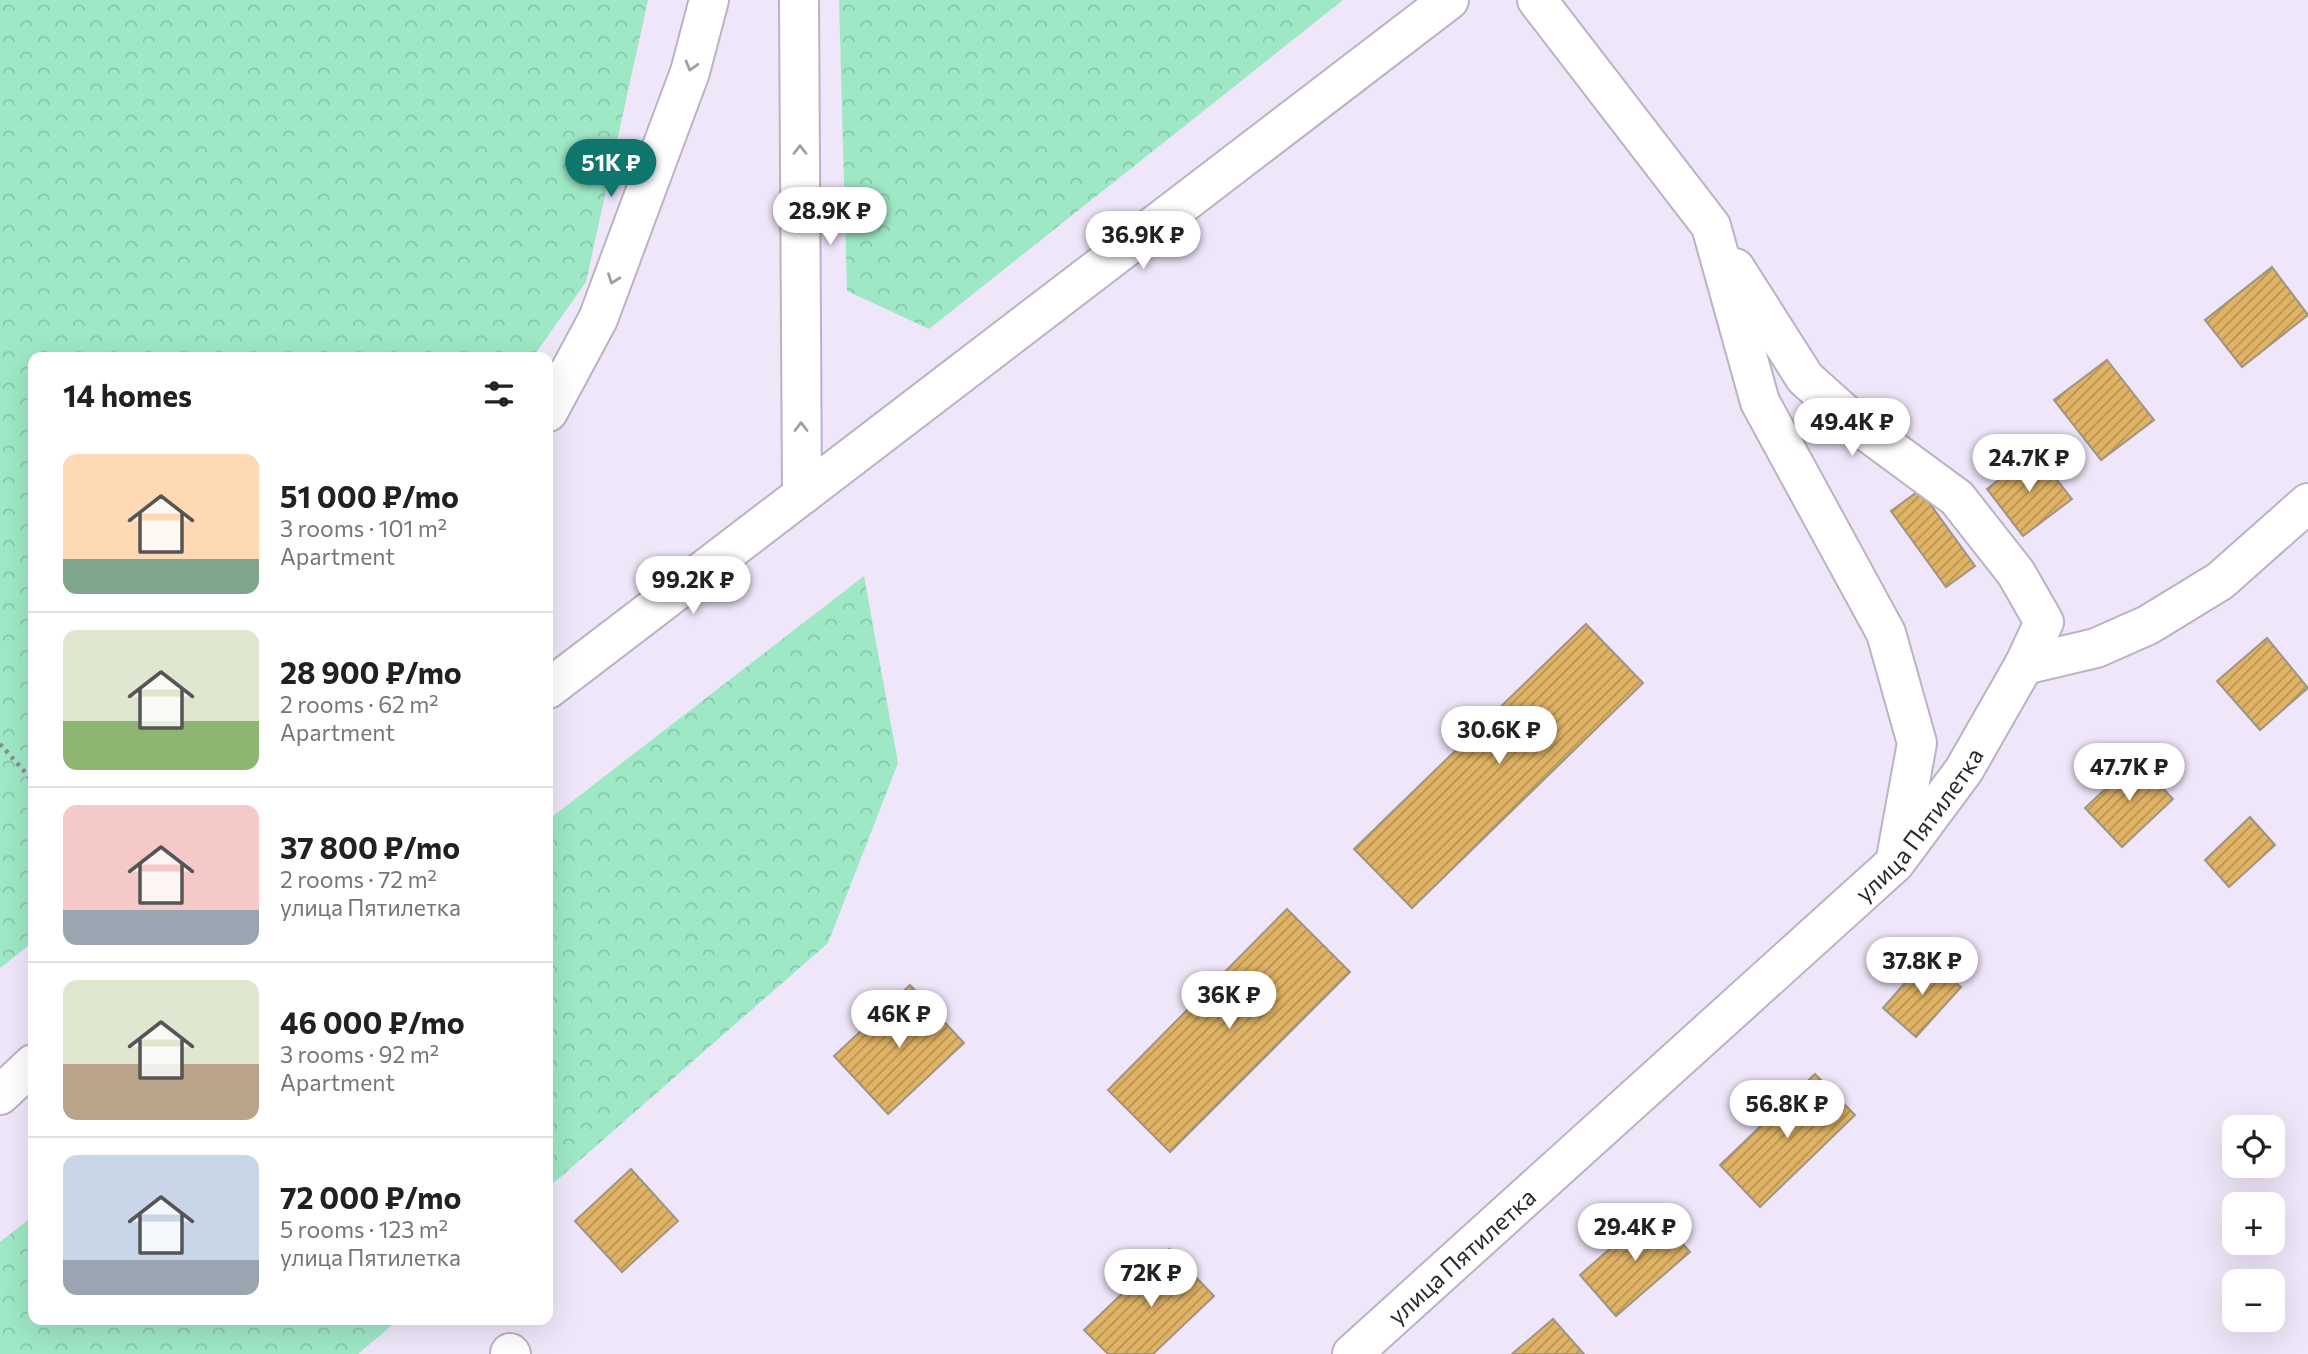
<!DOCTYPE html>
<html lang="en">
<head>
<meta charset="utf-8">
<style>
  body { margin:0; font-family:Commissioner,sans-serif; background:#f2f2f2; color:#202124; height:100vh; display:flex; flex-direction:column; font-size:26px; white-space:nowrap }
  * { box-sizing:border-box; margin:0 }
  p { font-size:23px; color:#757577 }
  .icon { flex:none; width:38px; height:38px; fill:none; stroke:currentColor; stroke-width:2; stroke-linecap:round; stroke-linejoin:round }
  .map { position:relative; flex:1; overflow:hidden }
  .side { position:absolute; left:28px; top:352px; width:525px; height:973px; display:flex; flex-direction:column; background:#fff; border-radius:14px; box-shadow:0 7px 28px #0002 }
  .side>* { flex:none }
  .buttons { position:absolute; left:2222px; top:1115px; display:grid; gap:14px }
  .buttons a { display:grid; place-items:center; width:63px; height:63px; border-radius:14px; background:#fff; box-shadow:0 7px 28px #0002; font-size:35px }
  .price { position:absolute; translate:-50% -60px; padding:0 16px; border-radius:24px; background:#fff; color:#222; font-size:23px; line-height:46px; filter:drop-shadow(0 2px 4px #0008) }
  .price::after { content:''; position:absolute; left:50%; top:42px; width:21px; height:16px; margin-left:-10px; background:inherit; clip-path:polygon(0 0,100% 0,50% 100%) }
  .price.selected { background:#0f766e; color:#fff }
  ul { padding:0; list-style:none }
  li { display:flex; align-items:center; gap:21px; height:175px; padding:0 35px }
  li+li { border-top:2px solid #e0e0e0 }
  li span { display:grid; place-items:center; flex:none; width:196px; height:140px; border-radius:14px; color:#555 }
  li>.icon { margin-inline-start:auto }
  span .icon { width:84px; height:84px; fill:#fffc; stroke-width:1 }
  li b { font-size:30px }
  h2 { display:flex; justify-content:space-between; align-items:center; height:84px; padding:0 35px; font-size:30px }
  .map>svg:first-child { display:block }
  .forest { fill:url(#forest-crowns) }
  .building { fill:url(#building-hatch); stroke:#9f9483; stroke-width:2 }
  .lines { fill:none; stroke-linecap:round; stroke-linejoin:round }
  .minor-casing { stroke:#bab2c5; stroke-width:42 }
  .tertiary-casing { stroke:#bab2c5; stroke-width:42 }
  .path { stroke:#908a98; stroke-width:4.5; stroke-dasharray:3.5 5; stroke-linecap:butt }
  .minor { stroke:#fff; stroke-width:38 }
  .tertiary { stroke:#fff; stroke-width:38 }
  .oneway { stroke:#a09ea2 }
  .labels { text-anchor:middle; dominant-baseline:central; stroke-width:5; stroke-linejoin:round; paint-order:stroke }
  .street-label { font-size:24px; fill:#2c2830; stroke:#efe6fa }
</style>
</head>
<body>
<div class="map">
<svg width="2308" height="1354" viewBox="0 0 2308 1354">
  <defs>
    <pattern id="forest-crowns" width="20" height="18" patternUnits="userSpaceOnUse" patternTransform="scale(1.75)"><rect width="20" height="18" fill="#9ee8c6"/><path d="M2 6a3 3 0 1 1 6 0M12 15a3 3 0 1 1 6 0" fill="none" stroke="#88c7aa"/></pattern>
    <pattern id="building-hatch" width="6" height="6" patternUnits="userSpaceOnUse" patternTransform="scale(1.75)"><rect width="6" height="6" fill="#e1b465"/><path d="M-1 1l2-2M0 6l6-6M5 7l2-2" fill="none" stroke="#b79254"/></pattern>
  </defs>
  <rect width="100%" height="100%" fill="#efe6fa"/>
  <path class="forest" d="M 0,0 L 648,0 L 586,282 L 533,357 L 33,357 L 33,942 L 0,968 Z
    M 839,0 L 1343,0 L 929,329 L 847,291 Z
    M 864,576 L 898,763 L 828,943 L 548,1188 L 548,820 Z
    M 33,1216 L 33,1320 L 398,1320 L 358,1354 L 0,1354 L 0,1242 Z"/>
  <path class="building" d="M 2272,267 L 2308,315 L 2242,367 L 2205,320 Z
    M 2107,360 L 2154,420 L 2101,460 L 2054,400 Z
    M 2035,452 L 2072,499 L 2023,536 L 1987,489 Z
    M 1920,490 L 1975,566 L 1946,587 L 1891,511 Z
    M 1586,624 L 1643,683 L 1412,908 L 1354,849 Z
    M 2267,638 L 2308,688 L 2260,730 L 2217,681 Z
    M 2136,760 L 2173,799 L 2122,847 L 2085,808 Z
    M 2250,817 L 2275,845 L 2229,887 L 2205,860 Z
    M 1287,909 L 1350,972 L 1170,1152 L 1108,1090 Z
    M 1927,958 L 1961,987 L 1916,1037 L 1883,1008 Z
    M 910,985 L 964,1043 L 888,1114 L 834,1056 Z
    M 1815,1074 L 1855,1115 L 1760,1207 L 1720,1165 Z
    M 631,1169 L 678,1221 L 622,1272 L 575,1221 Z
    M 1653,1211 L 1690,1252 L 1616,1316 L 1580,1275 Z
    M 1169,1249 L 1214,1296 L 1153,1354 L 1108,1354 L 1084,1330 Z
    M 1553,1319 L 1584,1354 L 1512,1354 Z"/>
  <g class="lines">
    <defs>
      <g id="minor">
        <path d="M 1537,0 L 1711,226 L 1760,402 L 1886,633 L 1917,743 L 1897,853"/>
        <path d="M 1735,268 L 1805,378 L 1855,423 L 1957,498 L 2016,573 L 2044,622 L 2024,665"/>
        <path d="M 802,495 L 1449,0"/>
        <path d="M 510,1353 L 511,1354"/>
        <path id="s1" d="M 1352,1354 L 1895,863 L 1964,770 L 2024,665 L 2096,648 L 2148,625 L 2220,581 L 2308,503"/>
      </g>
      <path id="tertiary" d="M 548,412 L 598,319 L 690,72 L 709,0
        M 548,689 L 802,495 L 799,0
        M 0,1095 L 33,1064"/>
    </defs>
    <use href="#minor" class="minor-casing"/>
    <use href="#tertiary" class="tertiary-casing"/>
    <path class="path" d="M 0,744 L 33,781"/>
    <use href="#minor" class="minor"/>
    <use href="#tertiary" class="tertiary"/>
  </g>
  <defs><path id="oneway-chevron" d="M-2-3.5L2.5 0L-2 3.5" fill="none" stroke-width="1.6" stroke-linecap="round" stroke-linejoin="round" transform="scale(1.75)"/></defs>
  <g class="oneway">
    <use href="#oneway-chevron" transform="translate(691 66) rotate(106)"/>
    <use href="#oneway-chevron" transform="translate(800 150) rotate(-90)"/>
    <use href="#oneway-chevron" transform="translate(613 279) rotate(110)"/>
    <use href="#oneway-chevron" transform="translate(801 427) rotate(-90)"/>
  </g>
  <g class="labels">
    <g class="street-label">
      <text stroke="none"><textPath href="#s1" startOffset="777">улица Пятилетка</textPath></text>
      <text stroke="none"><textPath href="#s1" startOffset="147">улица Пятилетка</textPath></text>
    </g>
  </g>
</svg>
<div class="buttons">
<a><svg class="icon" aria-label="locate" viewBox="0 0 24 24"><circle cx="12" cy="12" r="6"/><path d="M12 2v4M12 18v4M2 12h4M18 12h4"/></svg></a>
<a>+</a>
<a>−</a>
</div>
<b class="price selected" style="left:611px;top:199px">51K ₽</b>
<b class="price" style="left:830px;top:247px">28.9K ₽</b>
<b class="price" style="left:1143px;top:271px">36.9K ₽</b>
<b class="price" style="left:1852px;top:458px">49.4K ₽</b>
<b class="price" style="left:2029px;top:494px">24.7K ₽</b>
<b class="price" style="left:693px;top:616px">99.2K ₽</b>
<b class="price" style="left:1499px;top:766px">30.6K ₽</b>
<b class="price" style="left:2129px;top:803px">47.7K ₽</b>
<b class="price" style="left:1922px;top:997px">37.8K ₽</b>
<b class="price" style="left:1229px;top:1031px">36K ₽</b>
<b class="price" style="left:899px;top:1050px">46K ₽</b>
<b class="price" style="left:1787px;top:1140px">56.8K ₽</b>
<b class="price" style="left:1635px;top:1263px">29.4K ₽</b>
<b class="price" style="left:1151px;top:1309px">72K ₽</b>
<section class="side">
<h2>14 homes<svg class="icon" aria-label="filters" viewBox="0 0 24 24"><path d="M4 7h16M4 17h16"/><circle cx="9" cy="7" r="2"/><circle cx="15" cy="17" r="2"/></svg></h2>
<ul>
<li><span style="background:linear-gradient(#ffd9b3 75%,#7fa58c 0)"><svg class="icon" aria-label="home" viewBox="0 0 24 24"><path d="M3 11l9-7 9 7M6 9v11h12V9"/></svg></span><div><b>51 000 ₽/mo</b><p>3 rooms · 101 m²</p><p>Apartment</p></div></li>
<li><span style="background:linear-gradient(#dfe7d0 65%,#8fb573 0)"><svg class="icon" aria-label="home" viewBox="0 0 24 24"><path d="M3 11l9-7 9 7M6 9v11h12V9"/></svg></span><div><b>28 900 ₽/mo</b><p>2 rooms · 62 m²</p><p>Apartment</p></div></li>
<li><span style="background:linear-gradient(#f6c9c9 75%,#9aa5b1 0)"><svg class="icon" aria-label="home" viewBox="0 0 24 24"><path d="M3 11l9-7 9 7M6 9v11h12V9"/></svg></span><div><b>37 800 ₽/mo</b><p>2 rooms · 72 m²</p><p>улица Пятилетка</p></div></li>
<li><span style="background:linear-gradient(#dfe7d0 60%,#b9a48a 0)"><svg class="icon" aria-label="home" viewBox="0 0 24 24"><path d="M3 11l9-7 9 7M6 9v11h12V9"/></svg></span><div><b>46 000 ₽/mo</b><p>3 rooms · 92 m²</p><p>Apartment</p></div></li>
<li><span style="background:linear-gradient(#c9d6e8 75%,#9aa5b1 0)"><svg class="icon" aria-label="home" viewBox="0 0 24 24"><path d="M3 11l9-7 9 7M6 9v11h12V9"/></svg></span><div><b>72 000 ₽/mo</b><p>5 rooms · 123 m²</p><p>улица Пятилетка</p></div></li>
</ul>
</section>
</div>
</body>
</html>
